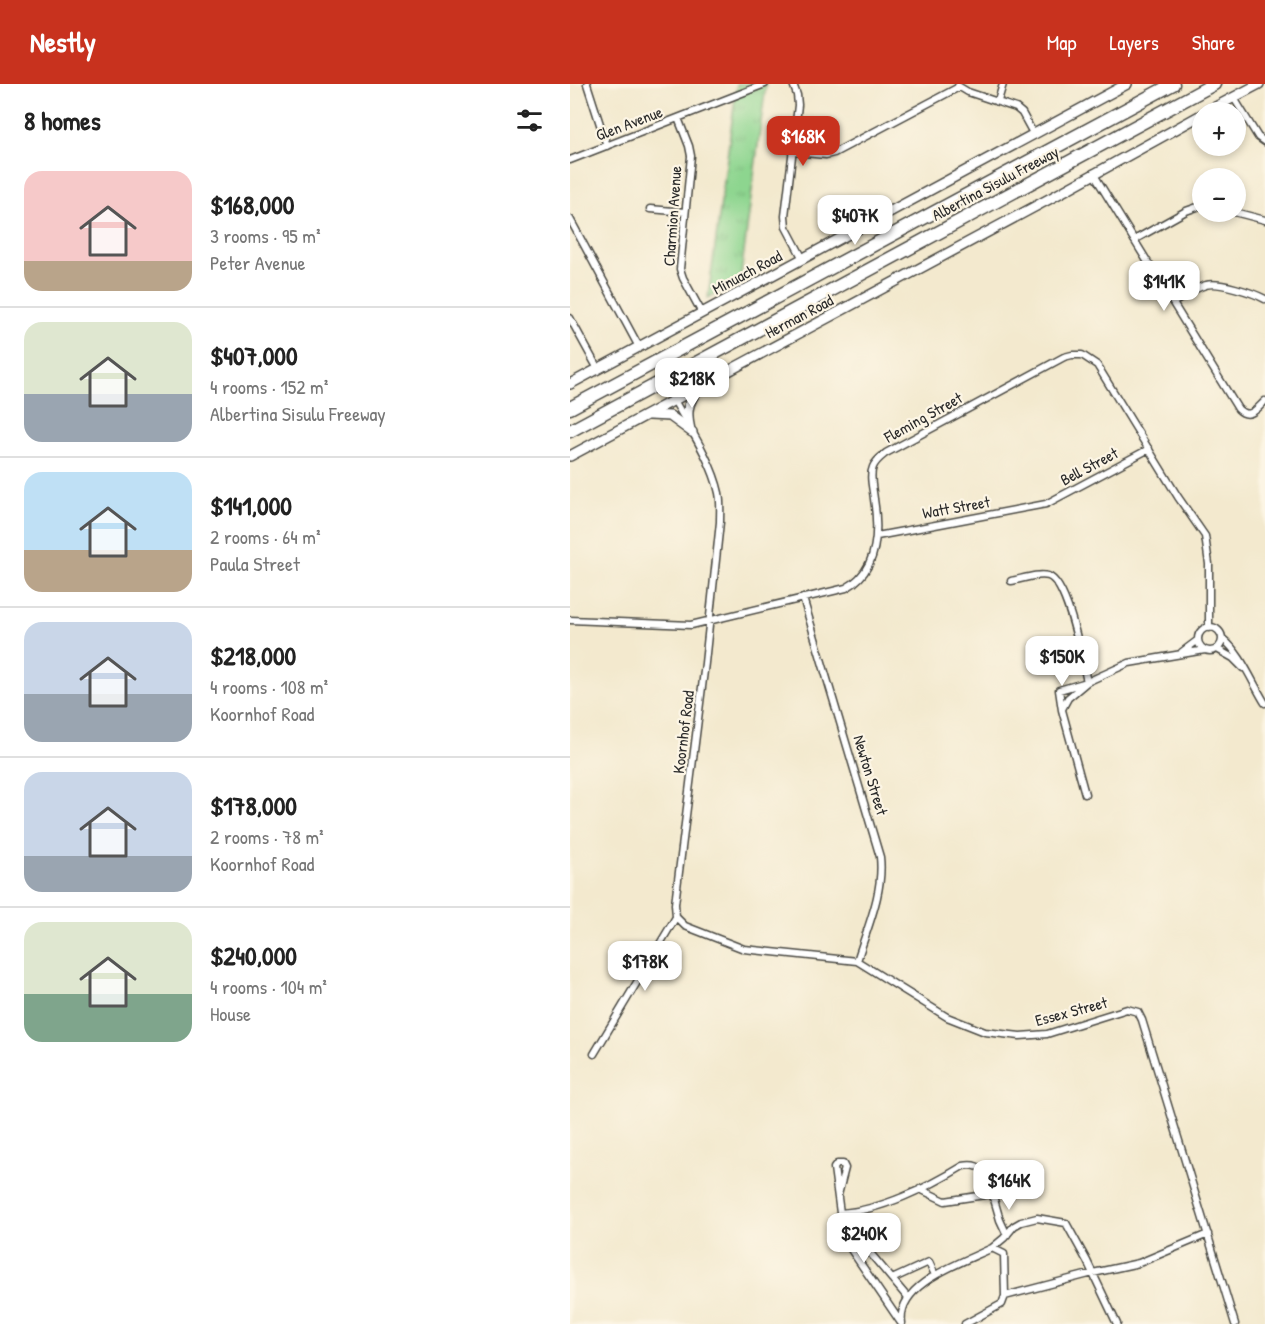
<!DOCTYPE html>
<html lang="en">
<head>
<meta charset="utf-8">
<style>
  body { margin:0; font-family:"Patrick Hand",sans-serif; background:#f6f6f6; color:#222; height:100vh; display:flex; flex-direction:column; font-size:22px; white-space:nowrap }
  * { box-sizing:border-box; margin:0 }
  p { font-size:20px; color:#767676 }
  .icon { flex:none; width:33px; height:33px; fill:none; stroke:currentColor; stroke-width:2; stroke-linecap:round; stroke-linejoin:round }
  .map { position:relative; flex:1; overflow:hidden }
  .drawer { display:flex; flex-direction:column; background:#fff; width:570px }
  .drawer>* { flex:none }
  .controls { position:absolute; left:622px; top:18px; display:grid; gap:12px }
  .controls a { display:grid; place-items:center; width:54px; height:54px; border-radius:50%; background:#fff; box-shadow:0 3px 9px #0003; font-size:30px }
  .price { position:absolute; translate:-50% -51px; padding:0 14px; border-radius:12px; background:#fff; color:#222; font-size:20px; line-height:39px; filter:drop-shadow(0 2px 3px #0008) }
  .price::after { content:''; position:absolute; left:50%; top:36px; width:18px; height:14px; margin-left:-9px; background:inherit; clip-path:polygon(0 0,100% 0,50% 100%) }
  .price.active { background:#c8321e; color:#fff }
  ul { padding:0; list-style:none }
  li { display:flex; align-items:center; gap:18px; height:150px; padding:0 24px }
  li+li { border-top:2px solid #e0e0e0 }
  li span { display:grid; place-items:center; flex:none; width:168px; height:120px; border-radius:18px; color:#555 }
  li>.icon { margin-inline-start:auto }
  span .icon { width:72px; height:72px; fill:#fffc; stroke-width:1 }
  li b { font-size:26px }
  h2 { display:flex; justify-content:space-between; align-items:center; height:72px; padding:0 24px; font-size:26px }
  header { display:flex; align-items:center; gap:36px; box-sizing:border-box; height:84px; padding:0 30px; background:#c8321e; color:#fff }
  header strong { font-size:28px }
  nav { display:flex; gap:33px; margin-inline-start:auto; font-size:21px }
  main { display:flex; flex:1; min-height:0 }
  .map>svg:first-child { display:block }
  .park { fill:url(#park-tufts); stroke:#5c805d; stroke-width:1.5 }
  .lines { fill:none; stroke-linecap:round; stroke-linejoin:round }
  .street-casing { stroke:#494843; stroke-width:9 }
  .secondary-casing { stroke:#494843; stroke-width:12 }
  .highway-casing { stroke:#494843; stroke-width:15 }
  .street { stroke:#fff; stroke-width:6 }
  .secondary { stroke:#fff; stroke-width:9 }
  .highway { stroke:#fff; stroke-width:12 }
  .labels { text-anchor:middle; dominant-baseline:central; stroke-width:4.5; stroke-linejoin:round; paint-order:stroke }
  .street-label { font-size:16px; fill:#2b2b2b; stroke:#fcf5e5 }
</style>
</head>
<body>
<header>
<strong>Nestly</strong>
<nav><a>Map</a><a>Layers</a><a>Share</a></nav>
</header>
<main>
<section class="drawer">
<h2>8 homes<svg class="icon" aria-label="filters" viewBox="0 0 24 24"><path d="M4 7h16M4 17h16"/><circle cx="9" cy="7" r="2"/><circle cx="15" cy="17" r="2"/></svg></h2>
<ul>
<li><span style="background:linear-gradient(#f6c9c9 75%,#b9a48a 0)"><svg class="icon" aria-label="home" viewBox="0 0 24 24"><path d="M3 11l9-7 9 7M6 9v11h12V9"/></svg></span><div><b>$168,000</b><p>3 rooms · 95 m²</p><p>Peter Avenue</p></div></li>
<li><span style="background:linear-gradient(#dfe7d0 60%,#9aa5b1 0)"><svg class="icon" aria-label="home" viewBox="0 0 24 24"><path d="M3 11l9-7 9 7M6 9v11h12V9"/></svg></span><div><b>$407,000</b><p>4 rooms · 152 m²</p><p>Albertina Sisulu Freeway</p></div></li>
<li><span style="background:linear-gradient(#bfe0f5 65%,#b9a48a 0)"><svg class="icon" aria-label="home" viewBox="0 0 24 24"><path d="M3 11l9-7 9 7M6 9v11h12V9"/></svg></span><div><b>$141,000</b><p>2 rooms · 64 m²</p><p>Paula Street</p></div></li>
<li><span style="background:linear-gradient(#c9d6e8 60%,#9aa5b1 0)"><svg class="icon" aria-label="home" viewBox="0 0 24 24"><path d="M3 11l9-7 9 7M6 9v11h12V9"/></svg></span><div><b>$218,000</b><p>4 rooms · 108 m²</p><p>Koornhof Road</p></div></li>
<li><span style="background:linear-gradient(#c9d6e8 70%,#9aa5b1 0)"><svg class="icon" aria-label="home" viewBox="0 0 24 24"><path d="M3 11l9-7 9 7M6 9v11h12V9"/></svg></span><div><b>$178,000</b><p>2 rooms · 78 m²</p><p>Koornhof Road</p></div></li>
<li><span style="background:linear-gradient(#dfe7d0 60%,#7fa58c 0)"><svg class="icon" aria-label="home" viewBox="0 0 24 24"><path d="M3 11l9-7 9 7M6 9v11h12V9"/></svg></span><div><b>$240,000</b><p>4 rooms · 104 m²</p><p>House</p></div></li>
</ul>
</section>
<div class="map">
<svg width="695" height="1240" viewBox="0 0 695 1240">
  <defs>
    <pattern id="park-tufts" width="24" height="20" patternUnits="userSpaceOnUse" patternTransform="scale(1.5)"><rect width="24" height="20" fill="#8dd58f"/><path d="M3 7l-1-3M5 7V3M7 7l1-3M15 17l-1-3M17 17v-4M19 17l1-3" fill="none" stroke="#7ab77c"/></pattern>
  </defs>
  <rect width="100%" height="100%" fill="#fcf5e5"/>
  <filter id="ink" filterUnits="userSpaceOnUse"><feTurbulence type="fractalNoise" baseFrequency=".0167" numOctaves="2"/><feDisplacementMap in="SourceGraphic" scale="12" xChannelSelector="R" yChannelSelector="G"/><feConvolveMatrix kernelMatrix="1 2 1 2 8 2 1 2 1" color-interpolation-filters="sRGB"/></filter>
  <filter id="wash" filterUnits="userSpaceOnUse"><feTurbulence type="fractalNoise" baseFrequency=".008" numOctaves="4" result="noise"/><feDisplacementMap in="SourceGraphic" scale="24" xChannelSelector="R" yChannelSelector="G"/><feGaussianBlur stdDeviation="1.35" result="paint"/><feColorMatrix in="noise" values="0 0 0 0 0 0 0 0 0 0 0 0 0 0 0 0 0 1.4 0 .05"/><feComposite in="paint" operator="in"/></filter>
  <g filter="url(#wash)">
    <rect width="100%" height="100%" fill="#f3e9ce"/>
    <path class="park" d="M 167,0 L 196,0 L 170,198 L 138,214 Z"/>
  </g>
  <g filter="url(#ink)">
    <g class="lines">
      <defs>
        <path id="street" d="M 17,0 L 37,62
          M 223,0 L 227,11 L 228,21 L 215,132 L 216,143 L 233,175
          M 388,2 L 398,8 L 446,24 L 452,29 L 464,51
          M 664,14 L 688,53 L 695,58
          M 428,17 L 433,0
          M 108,34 L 119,62 L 121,72 L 110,185 L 113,194 L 132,229
          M 223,68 L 256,71 L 264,69 L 389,3
          M 0,76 L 195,0
          M 523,89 L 668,325 C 679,336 687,325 695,317
          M 80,125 L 115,128
          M 664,128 L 695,136
          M 0,135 L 69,263
          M 564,156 L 616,127 L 633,121
          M 603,219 C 613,213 624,204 636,201 C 648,197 684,209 695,215
          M 0,234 L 28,285
          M 307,452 L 476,420 L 579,365
          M 441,497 C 452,495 468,489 478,492 C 498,498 512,577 517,598 L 498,614 L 492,625
          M 233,514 L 310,773 C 314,808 297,844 287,877
          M 0,536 L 121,541 L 276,504 C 308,487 309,447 304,415 C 303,405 299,392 303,383 C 306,376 311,373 316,369 L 494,273 L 502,271 L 512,271 L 527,281 L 608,413 L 635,452 L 639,480 L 639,544
          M628 555a12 12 0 1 1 24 0a12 12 0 1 1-24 0Z
          M 652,554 C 671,569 682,598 695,619
          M 647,565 L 663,574 L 673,584
          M 612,568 L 628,556
          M 515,710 L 492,626 L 489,606 L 517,598 L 559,579 L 635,566
          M 106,833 L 115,842 L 174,865 L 287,877 L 377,933 L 415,948 L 450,952 L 477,950 L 557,925 L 568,928 L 572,936 L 665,1240
          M 24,970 L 106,833 L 105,820 L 135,579 L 150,438 C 150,428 151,419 149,409 C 142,377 120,345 104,316
          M 350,1105 L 375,1117 L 421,1110
          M 268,1111 L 275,1084 L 273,1080 L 267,1080 L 264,1084 L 270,1129 L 267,1145 L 331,1239
          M 285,1128 L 290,1157 L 338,1214
          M 270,1129 C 310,1127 359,1103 393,1082 C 404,1080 410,1082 417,1091 L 430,1136 L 437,1151
          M 422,1164 L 434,1154 L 444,1142 L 451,1138 L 467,1134 L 496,1139 L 517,1177 L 547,1240
          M 322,1195 L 359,1178 L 365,1191
          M 332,1239 C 326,1199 394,1178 422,1164 L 434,1170 L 435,1212
          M 395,1240 L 432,1220 L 435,1212 L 523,1189 L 569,1179 L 638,1150"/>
        <path id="secondary" d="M 636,28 L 689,0
          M 0,300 L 557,0
          M 79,331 L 100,332 L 122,348
          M 120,346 C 116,329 117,319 128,305
          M 0,372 L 481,114 L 633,30"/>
        <path id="highway" d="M 0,324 L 603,0
          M 0,347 L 644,0"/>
      </defs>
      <use href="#street" class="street-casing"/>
      <use href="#secondary" class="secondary-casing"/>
      <use href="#highway" class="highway-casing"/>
      <use href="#street" class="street"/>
      <use href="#secondary" class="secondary"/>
      <use href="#highway" class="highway"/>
    </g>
  </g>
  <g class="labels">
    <g class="street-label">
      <text transform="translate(59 39) rotate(-21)">Glen Avenue</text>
      <text transform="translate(425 99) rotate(-28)">Albertina Sisulu Freeway</text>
      <text transform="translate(102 132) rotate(-86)">Charmion Avenue</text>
      <text transform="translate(177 188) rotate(-28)">Minuach Road</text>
      <text transform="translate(229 232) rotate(-28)">Herman Road</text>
      <text transform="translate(353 333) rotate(-29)">Fleming Street</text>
      <text transform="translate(519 382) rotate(-28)">Bell Street</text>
      <text transform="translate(386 423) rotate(-10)">Watt Street</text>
      <text transform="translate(113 648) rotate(-83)">Koornhof Road</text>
      <text transform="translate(301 691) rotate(73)">Newton Street</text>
      <text transform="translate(501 927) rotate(-15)">Essex Street</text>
    </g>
  </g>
</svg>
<div class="controls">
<a>+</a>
<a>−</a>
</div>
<b class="price active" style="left:233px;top:83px">$168K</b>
<b class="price" style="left:285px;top:162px">$407K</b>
<b class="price" style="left:594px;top:228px">$141K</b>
<b class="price" style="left:122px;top:325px">$218K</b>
<b class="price" style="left:492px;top:603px">$150K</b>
<b class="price" style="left:75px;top:908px">$178K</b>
<b class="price" style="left:439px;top:1127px">$164K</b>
<b class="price" style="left:294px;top:1180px">$240K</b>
</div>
</main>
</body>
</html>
